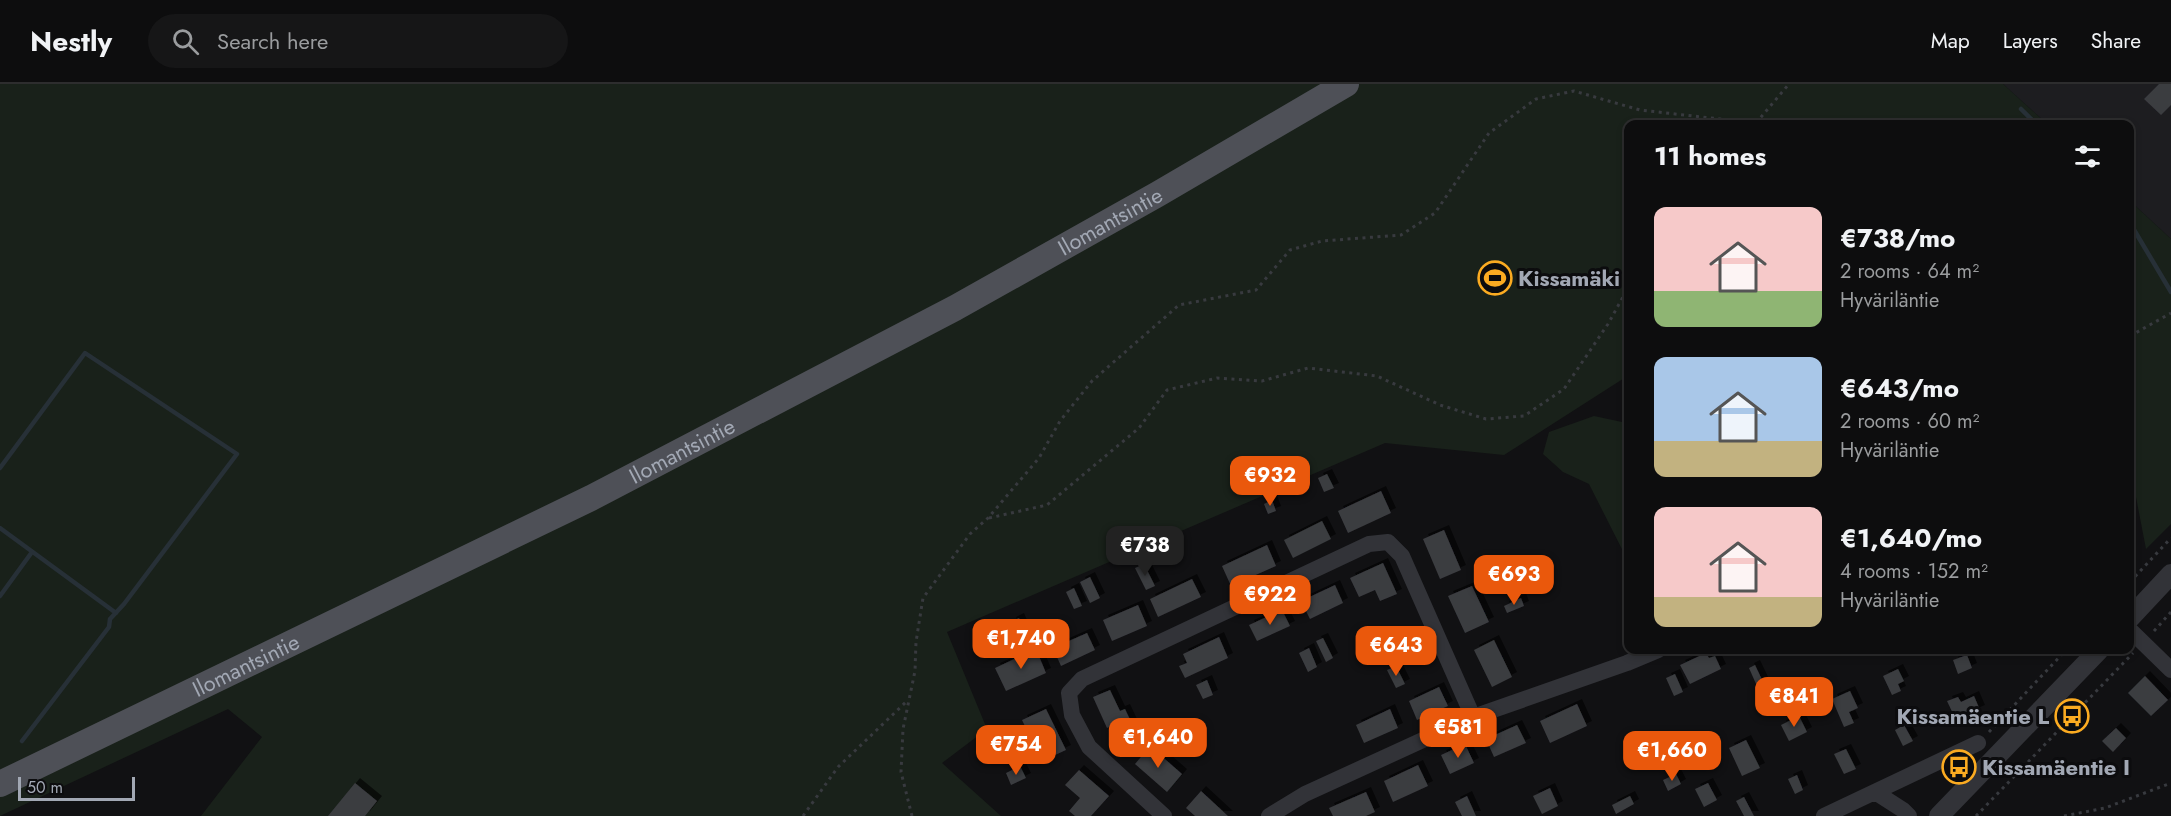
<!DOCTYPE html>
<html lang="en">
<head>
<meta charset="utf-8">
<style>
  body { margin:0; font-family:Jost,sans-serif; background:#161617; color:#f1f3f6; height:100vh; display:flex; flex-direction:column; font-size:22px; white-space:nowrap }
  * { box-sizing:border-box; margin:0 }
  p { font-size:20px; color:#9a9c9e }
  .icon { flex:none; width:33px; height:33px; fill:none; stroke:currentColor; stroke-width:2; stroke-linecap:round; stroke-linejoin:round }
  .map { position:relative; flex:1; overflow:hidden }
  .panel { position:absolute; left:1624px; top:36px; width:510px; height:534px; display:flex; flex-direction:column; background:#0d0d0e; border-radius:12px; box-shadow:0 3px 9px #0003,0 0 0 2px #2d2d2e }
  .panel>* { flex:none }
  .scale { position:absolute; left:18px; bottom:15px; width:117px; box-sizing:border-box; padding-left:6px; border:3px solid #a2a8b4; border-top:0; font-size:16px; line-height:21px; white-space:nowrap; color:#a2a8b4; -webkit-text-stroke:4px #0c0c0e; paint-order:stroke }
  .price { position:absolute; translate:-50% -51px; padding:0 14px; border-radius:12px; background:#ea580c; color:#fff; font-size:20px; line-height:39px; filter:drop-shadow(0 2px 3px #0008) }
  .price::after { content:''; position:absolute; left:50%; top:36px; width:18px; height:14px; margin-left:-9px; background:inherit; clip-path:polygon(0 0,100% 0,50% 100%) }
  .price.selected { background:#222; color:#fff }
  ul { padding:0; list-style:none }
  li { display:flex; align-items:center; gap:18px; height:150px; padding:0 30px }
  li span { display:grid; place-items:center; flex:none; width:168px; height:120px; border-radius:12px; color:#555 }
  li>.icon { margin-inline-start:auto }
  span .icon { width:72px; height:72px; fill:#fffc; stroke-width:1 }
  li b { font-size:26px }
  h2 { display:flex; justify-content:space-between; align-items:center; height:72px; padding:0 30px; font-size:26px }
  header { display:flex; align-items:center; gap:36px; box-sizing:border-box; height:84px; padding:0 30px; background:#0d0d0e; border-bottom:2px solid #2d2d2e }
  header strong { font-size:28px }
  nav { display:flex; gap:33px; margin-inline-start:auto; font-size:21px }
  .search { width:420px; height:54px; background:#161617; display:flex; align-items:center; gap:15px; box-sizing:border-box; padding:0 21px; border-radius:33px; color:#9a9c9e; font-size:22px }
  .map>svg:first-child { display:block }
  .built { fill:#1d1d20 }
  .green { fill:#19211a }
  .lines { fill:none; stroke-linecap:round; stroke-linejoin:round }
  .stream { stroke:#273037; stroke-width:4.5 }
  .building { fill:#3b3c40; filter:url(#shadow) }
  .path { stroke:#383a3f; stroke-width:3; stroke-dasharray:3 4.5; stroke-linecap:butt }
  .minor { stroke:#323338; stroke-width:16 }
  .tertiary { stroke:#323338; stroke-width:20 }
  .primary { stroke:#4e5057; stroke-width:26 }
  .labels { text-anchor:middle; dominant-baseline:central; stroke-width:6; stroke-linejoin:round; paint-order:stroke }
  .street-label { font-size:22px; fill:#a2a8b4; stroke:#0c0c0e }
  .poi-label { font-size:22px; font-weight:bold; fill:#a2a8b4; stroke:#0c0c0e; text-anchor:start }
</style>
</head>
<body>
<header>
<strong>Nestly</strong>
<div class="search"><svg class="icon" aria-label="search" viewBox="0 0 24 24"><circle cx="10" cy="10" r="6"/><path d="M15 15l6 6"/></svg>Search here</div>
<nav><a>Map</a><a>Layers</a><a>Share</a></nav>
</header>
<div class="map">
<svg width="2171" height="732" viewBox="0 0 2171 732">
  <defs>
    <filter id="shadow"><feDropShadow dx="5" dy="-5" stdDeviation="0" flood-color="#0009"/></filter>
  </defs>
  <rect width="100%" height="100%" fill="#111113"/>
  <path class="built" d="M 2003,0 L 2171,0 L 2171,155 L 2130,117 L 2130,40 L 2047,40 Z"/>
  <path class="green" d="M 0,0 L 2003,0 L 2047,40 L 1629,40 L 1629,291 L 1504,371 L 1385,359 L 947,548 L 987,645 L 942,679 L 1001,732 L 201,732 L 262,653 L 228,625 L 0,732 Z
    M 2130,117 L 2171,155 L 2171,440 L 2146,465 L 2130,382 Z
    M 1594,332 L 1622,338 L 1622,372 L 1629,369 L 1629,479 L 1589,400 L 1563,388 L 1543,370 L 1549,348 Z"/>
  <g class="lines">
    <path class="stream" d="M 2021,25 L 2036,40
      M 2130,139 L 2171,208
      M 0,384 L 85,269 L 237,370 L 124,520 L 110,535 L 109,543 L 22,657
      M 0,444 L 116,529
      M 0,512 L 32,468"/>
  </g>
  <path class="building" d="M 2159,0 L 2171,0 L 2171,21 L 2161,31 L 2144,15 Z
    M 1327,390 L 1334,404 L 1324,408 L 1318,394 Z
    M 1381,407 L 1391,429 L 1348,449 L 1338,427 Z
    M 1272,416 L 1276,427 L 1268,430 L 1264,420 Z
    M 1322,437 L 1331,455 L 1293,474 L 1284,456 Z
    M 1444,446 L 1461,486 L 1440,495 L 1423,455 Z
    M 1267,461 L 1276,482 L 1231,502 L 1222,482 Z
    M 1383,479 L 1397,510 L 1380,517 L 1375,506 L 1359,513 L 1350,494 Z
    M 1144,480 L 1155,502 L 1146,506 L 1135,484 Z
    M 1090,493 L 1100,514 L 1090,519 L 1080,498 Z
    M 1192,495 L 1201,513 L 1158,533 L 1150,515 Z
    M 1335,501 L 1343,519 L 1310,535 L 1301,517 Z
    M 1472,502 L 1489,538 L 1465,549 L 1448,512 Z
    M 1074,504 L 1082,522 L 1074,525 L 1066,508 Z
    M 1521,514 L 1524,522 L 1507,529 L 1504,522 Z
    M 1138,521 L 1147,542 L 1112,557 L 1103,536 Z
    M 1282,526 L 1290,542 L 1257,557 L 1249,541 Z
    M 1019,534 L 1026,550 L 1019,554 L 1011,538 Z
    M 1087,549 L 1095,566 L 1061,582 L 1053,564 Z
    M 1219,553 L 1228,574 L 1185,594 L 1179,582 L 1187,579 L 1183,570 Z
    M 1323,554 L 1333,574 L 1326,578 L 1316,557 Z
    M 1494,556 L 1512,593 L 1492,603 L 1474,566 Z
    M 1309,564 L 1317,583 L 1308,588 L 1299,569 Z
    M 1036,565 L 1046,589 L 1006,607 L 995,584 Z
    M 1706,569 L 1709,574 L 1715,572 L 1721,585 L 1690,600 L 1680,581 Z
    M 1967,571 L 1972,584 L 1958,590 L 1953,576 Z
    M 1755,581 L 1767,606 L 1760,609 L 1749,584 Z
    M 1396,582 L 1405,600 L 1396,604 L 1387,586 Z
    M 1898,585 L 1904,597 L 1898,600 L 1901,607 L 1892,611 L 1883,592 Z
    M 1675,590 L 1683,608 L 1674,612 L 1666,594 Z
    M 2145,592 L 2168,616 L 2151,632 L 2128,609 Z
    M 1207,596 L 1213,611 L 1203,615 L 1196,601 Z
    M 1439,603 L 1448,622 L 1417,636 L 1409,617 Z
    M 1110,606 L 1120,627 L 1125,625 L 1133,642 L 1117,649 L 1114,641 L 1107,644 L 1093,613 Z
    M 1850,607 L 1858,624 L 1849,628 L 1854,639 L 1844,643 L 1832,615 Z
    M 1974,612 L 1980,626 L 1956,636 L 1947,617 L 1958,613 L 1961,618 Z
    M 1577,620 L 1587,642 L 1550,659 L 1540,637 Z
    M 1046,625 L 1066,666 L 1042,677 L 1022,636 Z
    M 1390,625 L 1398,644 L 1364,659 L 1356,641 Z
    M 1799,632 L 1807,648 L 1789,657 L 1781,641 Z
    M 1517,641 L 1526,659 L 1494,673 L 1486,655 Z
    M 1904,641 L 1913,657 L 1903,662 L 1895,646 Z
    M 2116,644 L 2126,654 L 2113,668 L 2102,657 Z
    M 1746,656 L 1760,684 L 1742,692 L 1729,664 Z
    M 1465,660 L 1474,679 L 1450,690 L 1441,671 Z
    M 1150,662 L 1182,690 L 1167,708 L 1135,680 Z
    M 1846,665 L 1856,685 L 1844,690 L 1834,670 Z
    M 1418,681 L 1428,702 L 1393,718 L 1384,697 Z
    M 1020,682 L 1026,694 L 1011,701 L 1006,689 Z
    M 1079,686 L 1109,712 L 1091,732 L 1075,732 L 1069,727 L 1080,714 L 1065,701 Z
    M 1676,690 L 1681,700 L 1668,707 L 1663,696 Z
    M 1797,691 L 1803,706 L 1795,710 L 1788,695 Z
    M 355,699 L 377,717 L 365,732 L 328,732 Z
    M 1708,699 L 1717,716 L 1704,723 L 1695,705 Z
    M 1550,704 L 1558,722 L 1542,730 L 1533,712 Z
    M 1201,707 L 1228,732 L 1195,732 L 1186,724 Z
    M 1366,708 L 1375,728 L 1366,732 L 1333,732 L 1329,724 Z
    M 1467,712 L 1476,732 L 1462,732 L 1455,718 Z
    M 1630,712 L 1634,720 L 1616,730 L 1612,721 Z
    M 1744,713 L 1754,732 L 1744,732 L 1736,717 Z"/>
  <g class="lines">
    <path class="path" d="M 1756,39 L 1789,0
      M 2130,252 L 2171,229
      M 989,434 L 1047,421 L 1139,344 L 1167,306 L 1217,294 L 1262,297 L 1308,284 L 1377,292 L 1440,321 L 1486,335 L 1524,332 L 1564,305 L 1608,240 L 1629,202
      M 2130,498 L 2171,454
      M 2154,547 L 2171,528
      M 1989,648 L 2066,566
      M 803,732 L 838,683 L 907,617
      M 912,732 L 901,688 L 903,645 L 915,587 L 916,558 L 923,514 L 970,450 L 988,434 L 1039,374 L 1060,337 L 1092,297 L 1179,221 L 1256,206 L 1290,166 L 1322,157 L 1401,151 L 1435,129 L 1489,49 L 1536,15 L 1574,7 L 1640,26 L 1755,39
      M 1976,732 L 2133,569
      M 2064,732 L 2105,724 L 2171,699"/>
    <path class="minor" d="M 2130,546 L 2171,586
      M 1875,708 L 1903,726 L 1909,732
      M 1164,732 L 1089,663 L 1072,631 L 1069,609 L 1082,595 L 1369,460 L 1388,458 L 1402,472 L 1473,633
      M 1269,732 L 1305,710 L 1473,633 L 1627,579 L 1658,566
      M 1824,732 L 1978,659"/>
    <path class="tertiary" d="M 2130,534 L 2171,490
      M 1939,732 L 2099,566"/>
    <path class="primary" id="s1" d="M 0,700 L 591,414 L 955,224 L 1158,110 L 1346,0"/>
  </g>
  <defs>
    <symbol id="stadium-ring" viewBox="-11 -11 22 22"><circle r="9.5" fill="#0c0c0e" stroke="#fbab21" stroke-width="1.5"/><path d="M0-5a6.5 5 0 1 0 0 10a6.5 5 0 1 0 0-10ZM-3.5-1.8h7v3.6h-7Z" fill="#fbab21"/></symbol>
    <symbol id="bus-ring" viewBox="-11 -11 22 22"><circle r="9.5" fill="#0c0c0e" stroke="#fbab21" stroke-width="1.5"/><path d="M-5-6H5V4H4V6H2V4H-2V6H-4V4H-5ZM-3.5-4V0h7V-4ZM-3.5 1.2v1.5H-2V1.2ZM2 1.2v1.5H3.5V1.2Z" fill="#fbab21"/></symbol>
  </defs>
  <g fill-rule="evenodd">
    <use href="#stadium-ring" x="1476" y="175" width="38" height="38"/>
    <use href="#bus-ring" x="2053" y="613" width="38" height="38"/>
    <use href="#bus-ring" x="1940" y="664" width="38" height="38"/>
  </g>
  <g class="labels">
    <g class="street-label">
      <text stroke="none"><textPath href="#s1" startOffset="1245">Ilomantsintie</textPath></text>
      <text stroke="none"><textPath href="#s1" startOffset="759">Ilomantsintie</textPath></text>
      <text stroke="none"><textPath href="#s1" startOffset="273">Ilomantsintie</textPath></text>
    </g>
    <g class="poi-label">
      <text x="1518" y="194">Kissamäki</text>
      <text x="2049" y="632" text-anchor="end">Kissamäentie L</text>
      <text x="1982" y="683">Kissamäentie I</text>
    </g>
  </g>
</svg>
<div class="scale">50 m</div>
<b class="price" style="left:1270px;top:423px">€932</b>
<b class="price selected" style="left:1145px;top:493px">€738</b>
<b class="price" style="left:1514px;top:522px">€693</b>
<b class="price" style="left:1270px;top:542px">€922</b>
<b class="price" style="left:1021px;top:586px">€1,740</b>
<b class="price" style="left:1396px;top:593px">€643</b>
<b class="price" style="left:1794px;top:644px">€841</b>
<b class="price" style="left:1458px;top:675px">€581</b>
<b class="price" style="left:1158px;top:685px">€1,640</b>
<b class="price" style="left:1016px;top:692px">€754</b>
<b class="price" style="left:1672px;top:698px">€1,660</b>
<section class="panel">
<h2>11 homes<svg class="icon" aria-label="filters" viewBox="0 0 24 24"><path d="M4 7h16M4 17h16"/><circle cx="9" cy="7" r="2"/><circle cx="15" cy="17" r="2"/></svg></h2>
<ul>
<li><span style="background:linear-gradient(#f6c9c9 70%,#8fb573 0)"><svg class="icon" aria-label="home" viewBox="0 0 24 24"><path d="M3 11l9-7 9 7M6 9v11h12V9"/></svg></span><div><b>€738/mo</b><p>2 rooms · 64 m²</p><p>Hyväriläntie</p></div></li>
<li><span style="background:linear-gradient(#a9c7e8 70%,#c2b280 0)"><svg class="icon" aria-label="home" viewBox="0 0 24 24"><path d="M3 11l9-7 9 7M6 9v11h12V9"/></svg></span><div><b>€643/mo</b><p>2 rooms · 60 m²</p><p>Hyväriläntie</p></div></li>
<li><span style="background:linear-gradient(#f6c9c9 75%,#c2b280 0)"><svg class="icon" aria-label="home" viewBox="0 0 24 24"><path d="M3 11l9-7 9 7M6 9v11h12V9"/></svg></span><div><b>€1,640/mo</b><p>4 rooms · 152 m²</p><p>Hyväriläntie</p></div></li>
</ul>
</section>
</div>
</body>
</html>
